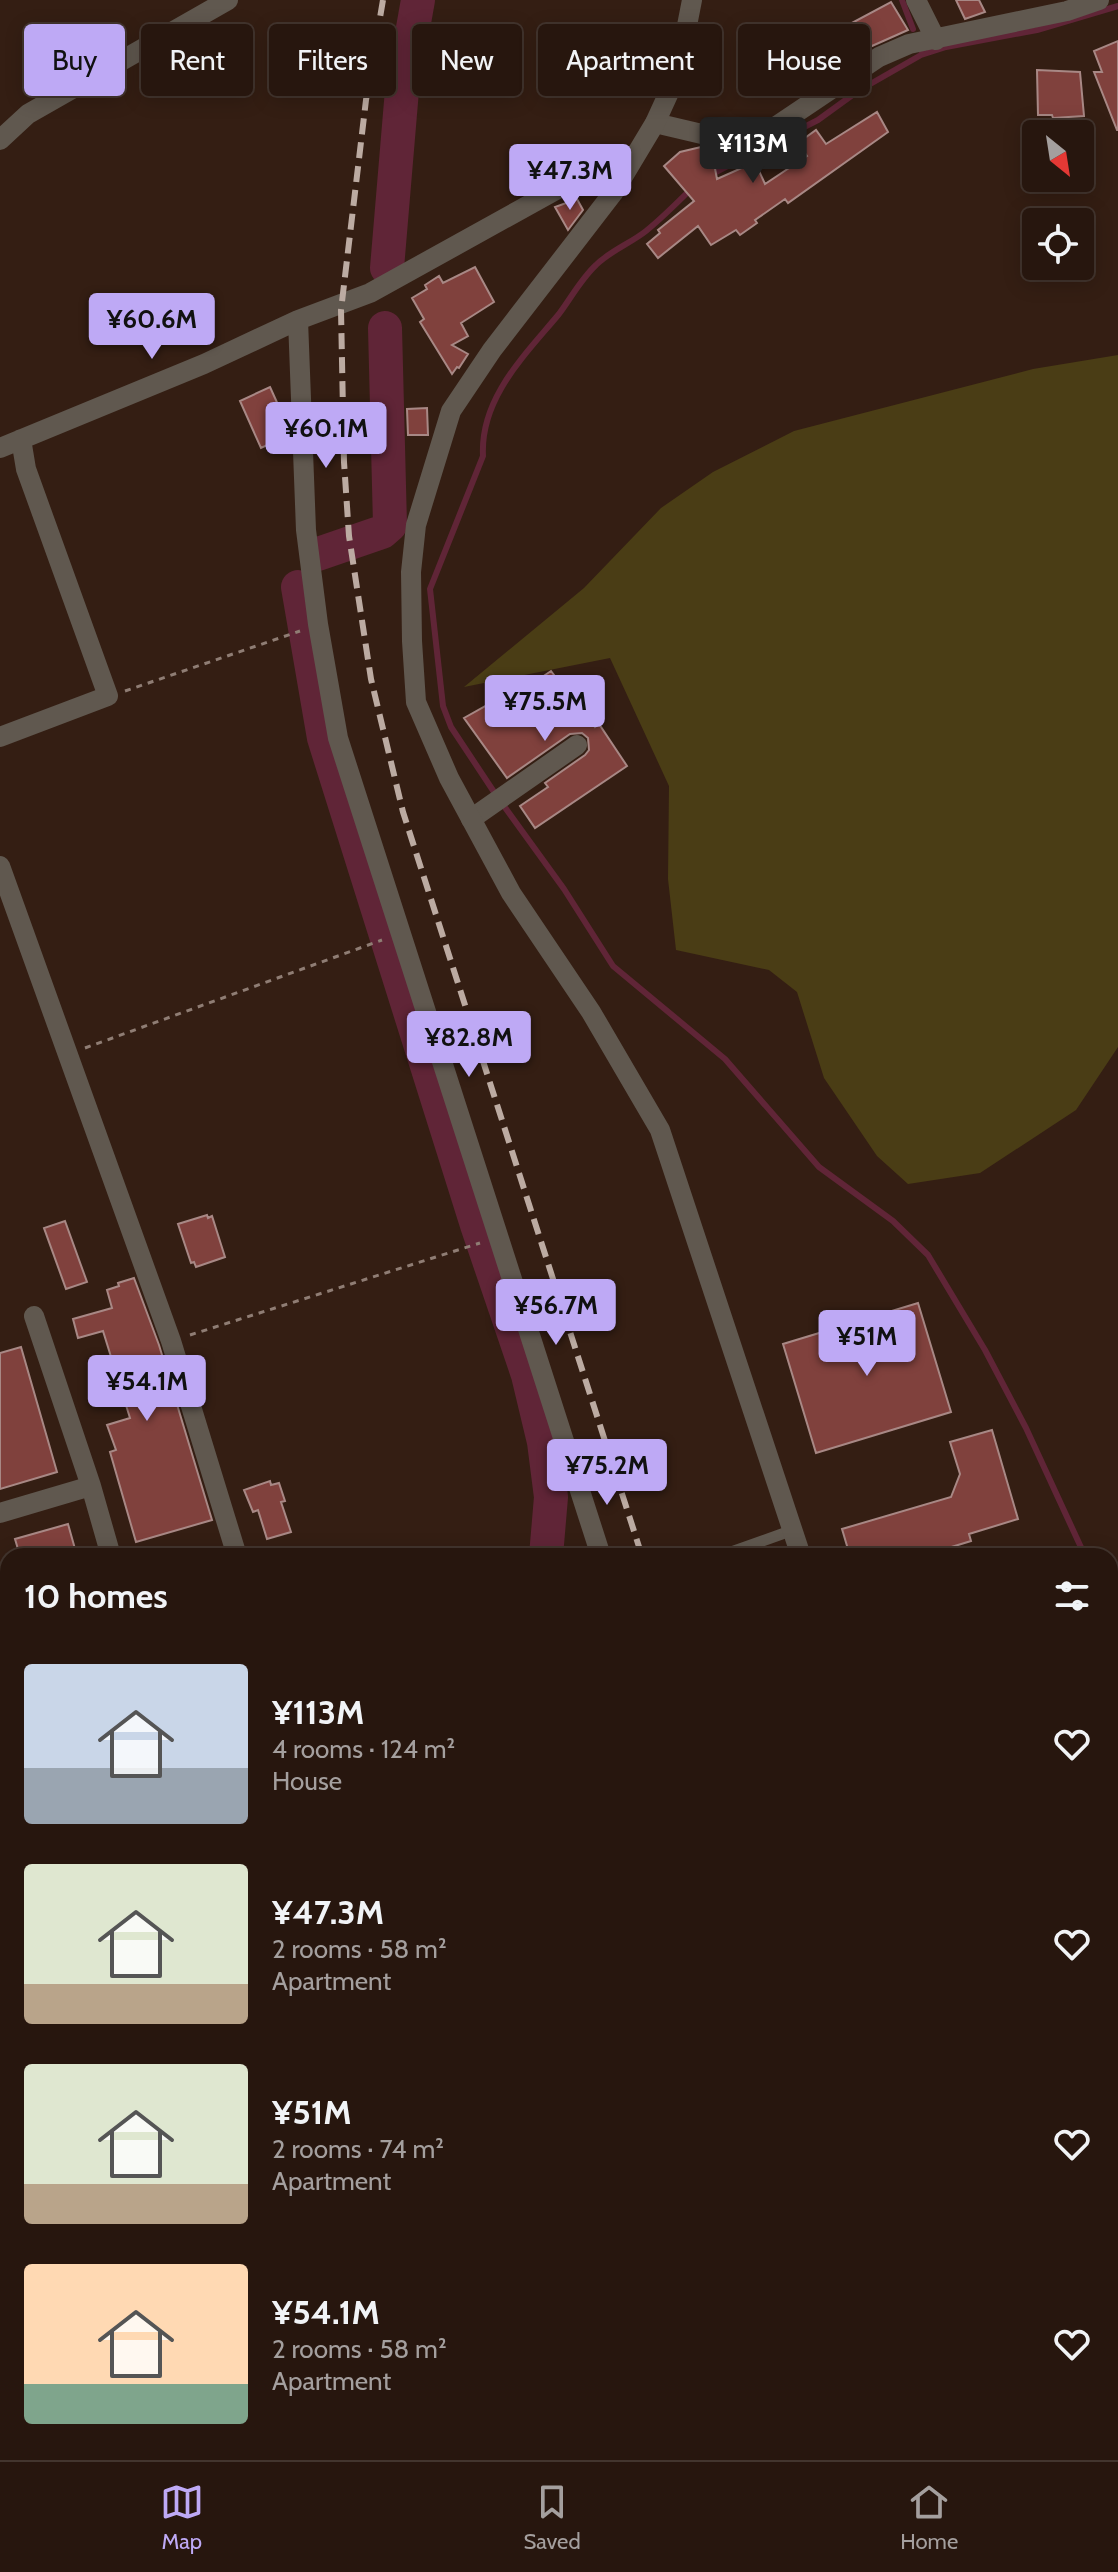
<!DOCTYPE html>
<html lang="en">
<head>
<meta charset="utf-8">
<style>
  body { margin:0; font-family:Cabin,sans-serif; background:#33231c; color:#f1f3f6; height:100vh; display:flex; flex-direction:column; font-size:30px; white-space:nowrap }
  * { box-sizing:border-box; margin:0 }
  p { font-size:26px; color:#a49f9e }
  .icon { flex:none; width:44px; height:44px; fill:none; stroke:currentColor; stroke-width:2; stroke-linecap:round; stroke-linejoin:round }
  .map { position:relative; flex:1; overflow:hidden }
  .side { position:absolute; left:0px; top:1548px; width:1118px; height:912px; display:flex; flex-direction:column; background:#27160e; border-radius:24px 24px 0 0; box-shadow:0 4px 20px #0003,0 0 0 2px #43352e }
  .side>* { flex:none }
  .guide { position:absolute; left:24px; top:24px; width:1070px; height:72px; display:flex; gap:16px }
  .needle { width:52px; rotate:150deg }
  .buttons { position:absolute; left:1022px; top:120px; display:grid; gap:16px }
  .buttons a { display:grid; place-items:center; width:72px; height:72px; border-radius:8px; background:#27160e; box-shadow:0 4px 20px #0003,0 0 0 2px #43352e; font-size:40px }
  .price { position:absolute; translate:-50% -68px; padding:0 18px; border-radius:8px; background:#bea9f5; color:#111; font-size:26px; line-height:52px; filter:drop-shadow(0 2px 4px #0008) }
  .price::after { content:''; position:absolute; left:50%; top:48px; width:24px; height:18px; margin-left:-12px; background:inherit; clip-path:polygon(0 0,100% 0,50% 100%) }
  .price.active { background:#222; color:#fff }
  ul { padding:0; list-style:none }
  li { display:flex; align-items:center; gap:24px; height:200px; padding:0 24px }
  li span { display:grid; place-items:center; flex:none; width:224px; height:160px; border-radius:8px; color:#555 }
  li>.icon { margin-inline-start:auto }
  span .icon { width:96px; height:96px; fill:#fffc; stroke-width:1 }
  li b { font-size:34px }
  h2 { display:flex; justify-content:space-between; align-items:center; height:96px; padding:0 24px; font-size:34px }
  .chip { padding:0 28px; border-radius:8px; background:#27160e; box-shadow:0 4px 20px #0003,0 0 0 2px #43352e; font-size:28px; line-height:72px }
  .chip.active { background:#bea9f5; color:#111 }
  .menu { display:flex; justify-content:space-around; align-items:center; height:112px; border-top:2px solid #43352e; background:#27160e; font-size:22px; color:#a49f9e }
  .menu a { display:grid; justify-items:center; gap:4px }
  .menu .active { color:#bea9f5 }
  .map>svg:first-child { display:block }
  .green { fill:#4a3d15 }
  .water { fill:#602537 }
  .lines { fill:none; stroke-linecap:round; stroke-linejoin:round }
  .stream { stroke:#602537; stroke-width:6 }
  .river { stroke:#602537; stroke-width:34 }
  .building { fill:#80413d; stroke:#a88885; stroke-width:2 }
  .path { stroke:#8f7d74; stroke-width:3; stroke-dasharray:6 6; stroke-linecap:butt }
  .service { stroke:#60584f; stroke-width:11 }
  .minor { stroke:#60584f; stroke-width:20 }
  .tertiary { stroke:#60584f; stroke-width:20 }
  .trunk { stroke:#a89682; stroke-width:22 }
  .rail { stroke:#bcaba2; stroke-width:6; stroke-dasharray:16 8; stroke-linecap:butt }
</style>
</head>
<body>
<div class="map">
<svg width="1118" height="2460" viewBox="0 0 1118 2460">
  <rect width="100%" height="100%" fill="#341e13"/>
  <path class="green" d="M 1118,355 L 1118,1047 L 1076,1110 L 980,1173 L 908,1184 L 877,1156 L 824,1078 L 797,992 L 769,970 L 676,950 L 668,879 L 669,786 L 610,658 L 464,687 L 584,588 L 661,508 L 713,472 L 794,431 L 1033,369 Z"/>
  <path class="water" d="M 0,2279 L 8,2287 L 8,2452 L 139,2452 L 143,2460 L 0,2460 Z"/>
  <g class="lines">
    <path class="stream" d="M 902,0 L 913,29
      M 921,55 L 946,47 L 1037,30 L 1118,6
      M 710,175 L 818,120 L 858,91 L 921,55 L 923,50
      M 691,189 C 677,203 662,218 646,231 C 631,243 610,251 596,265 C 581,279 571,298 559,314 C 525,355 480,398 483,456 L 430,589 L 443,706 L 451,727 L 496,795 L 564,889 L 613,966 L 725,1059 L 819,1167 L 893,1221 L 928,1255 L 985,1350 L 1026,1428 L 1085,1556
      M 1110,2135 L 1118,2106
      M 1034,2460 L 1038,2452"/>
    <path class="river" d="M 387,268 L 402,90 L 418,0
      M 318,554 L 382,532 L 390,525 L 385,328
      M 298,587 L 324,738 L 477,1225 L 528,1375 L 544,1442 L 551,1497 L 546,1556
      M 587,2452 L 592,2460"/>
  </g>
  <path class="building" d="M 956,0 L 979,0 L 985,12 L 965,19 Z
    M 891,2 L 908,30 L 872,46 L 833,72 L 826,60 L 836,54 L 829,41 L 837,36 L 835,32 Z
    M 1118,41 L 1118,130 L 1117,130 L 1094,72 L 1102,72 L 1094,51 Z
    M 1037,70 L 1080,72 L 1084,116 L 1053,118 L 1052,115 L 1038,115 Z
    M 877,112 L 888,132 L 788,203 L 785,199 L 755,220 L 757,223 L 740,235 L 736,230 L 711,245 L 698,226 L 658,258 L 647,244 L 660,233 L 658,230 L 694,201 L 664,166 L 680,152 L 701,147 L 711,148 L 717,179 L 755,162 L 765,184 L 807,156 L 798,143 L 816,130 L 826,144 Z
    M 577,199 L 583,210 L 568,230 L 555,207 Z
    M 475,267 L 494,302 L 461,323 L 468,336 L 452,345 L 468,354 L 459,368 L 457,367 L 452,374 L 420,322 L 424,319 L 412,298 L 427,289 L 425,285 L 439,276 L 443,283 Z
    M 270,387 L 289,429 L 289,435 L 261,448 L 240,401 Z
    M 427,408 L 428,435 L 408,435 L 407,409 Z
    M 551,671 L 576,704 L 579,702 L 595,727 L 599,724 L 627,766 L 535,828 L 520,806 L 548,787 L 545,783 L 585,755 L 589,750 L 588,738 L 582,733 L 570,734 L 507,778 L 464,718 L 514,690 L 517,694 Z
    M 207,1215 L 208,1218 L 212,1216 L 225,1257 L 196,1267 L 194,1262 L 191,1263 L 178,1224 Z
    M 65,1221 L 87,1282 L 66,1289 L 44,1228 Z
    M 134,1278 L 159,1345 L 212,1520 L 136,1542 L 110,1452 L 116,1450 L 107,1425 L 130,1418 L 103,1331 L 78,1338 L 73,1319 L 112,1308 L 107,1290 L 119,1286 L 118,1283 Z
    M 918,1303 L 951,1412 L 816,1453 L 783,1344 Z
    M 21,1347 L 57,1472 L 0,1489 L 0,1353 Z
    M 992,1430 L 1018,1519 L 969,1534 L 971,1541 L 922,1556 L 850,1556 L 842,1529 L 951,1497 L 960,1474 L 950,1442 Z
    M 270,1481 L 271,1485 L 279,1483 L 285,1501 L 281,1502 L 291,1532 L 267,1539 L 258,1510 L 253,1512 L 244,1490 Z
    M 68,1524 L 77,1556 L 20,1556 L 15,1539 Z"/>
  <g class="lines">
    <path class="path" d="M 125,691 L 300,631
      M 85,1048 L 382,940
      M 190,1335 L 480,1243"/>
    <path class="service" d="M 720,1556 L 793,1530"/>
    <path class="minor" d="M 916,0 L 936,40
      M 655,123 L 706,135 L 738,136 L 772,129 L 879,57 L 909,44 L 1067,11 L 1099,0
      M 0,140 L 28,114 L 228,0
      M 298,320 L 306,530 L 318,624 L 338,738 L 601,1556
      M 0,448 L 204,364 L 298,320 L 370,293 L 610,160 L 634,157
      M 0,737 L 108,696 L 26,469 L 21,439
      M 471,819 L 577,745
      M 0,866 L 171,1341 L 237,1556
      M 34,1316 L 91,1486 L 111,1556
      M 0,1513 L 91,1486
      M 516,2452 L 520,2460
      M 881,2452 L 883,2460
      M 606,2459 L 626,2452"/>
    <path class="tertiary" d="M 692,0 L 683,46 L 671,88 L 655,123 L 613,193 L 492,350 L 451,411 L 416,525 L 411,572 L 412,641 L 416,702 L 449,778 L 511,893 L 591,1012 L 660,1130 L 801,1556
      M 1110,1805 L 1118,1801
      M 363,2452 L 366,2460
      M 1065,2452 L 1065,2460"/>
    <path class="trunk" d="M 0,1856 L 8,1866
      M 332,2452 L 336,2460"/>
    <path class="rail" d="M 383,0 L 366,100 L 341,310 L 344,462 L 349,536 L 371,679 L 403,812 L 642,1556
      M 923,2452 L 925,2460"/>
  </g>
</svg>
<div class="buttons">
<a><svg class="needle" viewBox="-14 -14 28 28"><path d="M0-13l5 13h-10z" fill="#e53935"/><path d="M0 13l5-13h-10z" fill="#a49f9e"/></svg></a>
<a><svg class="icon" aria-label="locate" viewBox="0 0 24 24"><circle cx="12" cy="12" r="6"/><path d="M12 2v4M12 18v4M2 12h4M18 12h4"/></svg></a>
</div>
<b class="price active" style="left:753px;top:185px">¥113M</b>
<b class="price" style="left:570px;top:212px">¥47.3M</b>
<b class="price" style="left:152px;top:361px">¥60.6M</b>
<b class="price" style="left:326px;top:470px">¥60.1M</b>
<b class="price" style="left:545px;top:743px">¥75.5M</b>
<b class="price" style="left:469px;top:1079px">¥82.8M</b>
<b class="price" style="left:556px;top:1347px">¥56.7M</b>
<b class="price" style="left:867px;top:1378px">¥51M</b>
<b class="price" style="left:147px;top:1423px">¥54.1M</b>
<b class="price" style="left:607px;top:1507px">¥75.2M</b>
<div class="guide">
<a class="chip active">Buy</a>
<a class="chip">Rent</a>
<a class="chip">Filters</a>
<a class="chip">New</a>
<a class="chip">Apartment</a>
<a class="chip">House</a>
</div>
<section class="side">
<h2>10 homes<svg class="icon" aria-label="filters" viewBox="0 0 24 24"><path d="M4 7h16M4 17h16"/><circle cx="9" cy="7" r="2"/><circle cx="15" cy="17" r="2"/></svg></h2>
<ul>
<li><span style="background:linear-gradient(#c9d6e8 65%,#9aa5b1 0)"><svg class="icon" aria-label="home" viewBox="0 0 24 24"><path d="M3 11l9-7 9 7M6 9v11h12V9"/></svg></span><div><b>¥113M</b><p>4 rooms · 124 m²</p><p>House</p></div><svg class="icon" aria-label="heart" viewBox="0 0 24 24"><path d="M12 20l-8-8c-3-5 5-10 8-4 3-6 11-1 8 4z"/></svg></li>
<li><span style="background:linear-gradient(#dfe7d0 75%,#b9a48a 0)"><svg class="icon" aria-label="home" viewBox="0 0 24 24"><path d="M3 11l9-7 9 7M6 9v11h12V9"/></svg></span><div><b>¥47.3M</b><p>2 rooms · 58 m²</p><p>Apartment</p></div><svg class="icon" aria-label="heart" viewBox="0 0 24 24"><path d="M12 20l-8-8c-3-5 5-10 8-4 3-6 11-1 8 4z"/></svg></li>
<li><span style="background:linear-gradient(#dfe7d0 75%,#b9a48a 0)"><svg class="icon" aria-label="home" viewBox="0 0 24 24"><path d="M3 11l9-7 9 7M6 9v11h12V9"/></svg></span><div><b>¥51M</b><p>2 rooms · 74 m²</p><p>Apartment</p></div><svg class="icon" aria-label="heart" viewBox="0 0 24 24"><path d="M12 20l-8-8c-3-5 5-10 8-4 3-6 11-1 8 4z"/></svg></li>
<li><span style="background:linear-gradient(#ffd9b3 75%,#7fa58c 0)"><svg class="icon" aria-label="home" viewBox="0 0 24 24"><path d="M3 11l9-7 9 7M6 9v11h12V9"/></svg></span><div><b>¥54.1M</b><p>2 rooms · 58 m²</p><p>Apartment</p></div><svg class="icon" aria-label="heart" viewBox="0 0 24 24"><path d="M12 20l-8-8c-3-5 5-10 8-4 3-6 11-1 8 4z"/></svg></li>
</ul>
</section>
</div>
<nav class="menu">
<a class="active"><svg class="icon" aria-label="map" viewBox="0 0 24 24"><path d="M3 6l6-2 6 2 6-2v14l-6 2-6-2-6 2zM9 4v14M15 6v14"/></svg>Map</a>
<a><svg class="icon" aria-label="saved" viewBox="0 0 24 24"><path d="M7 4h10v16l-5-4-5 4z"/></svg>Saved</a>
<a><svg class="icon" aria-label="home" viewBox="0 0 24 24"><path d="M3 11l9-7 9 7M6 9v11h12V9"/></svg>Home</a>
</nav>
</body>
</html>
